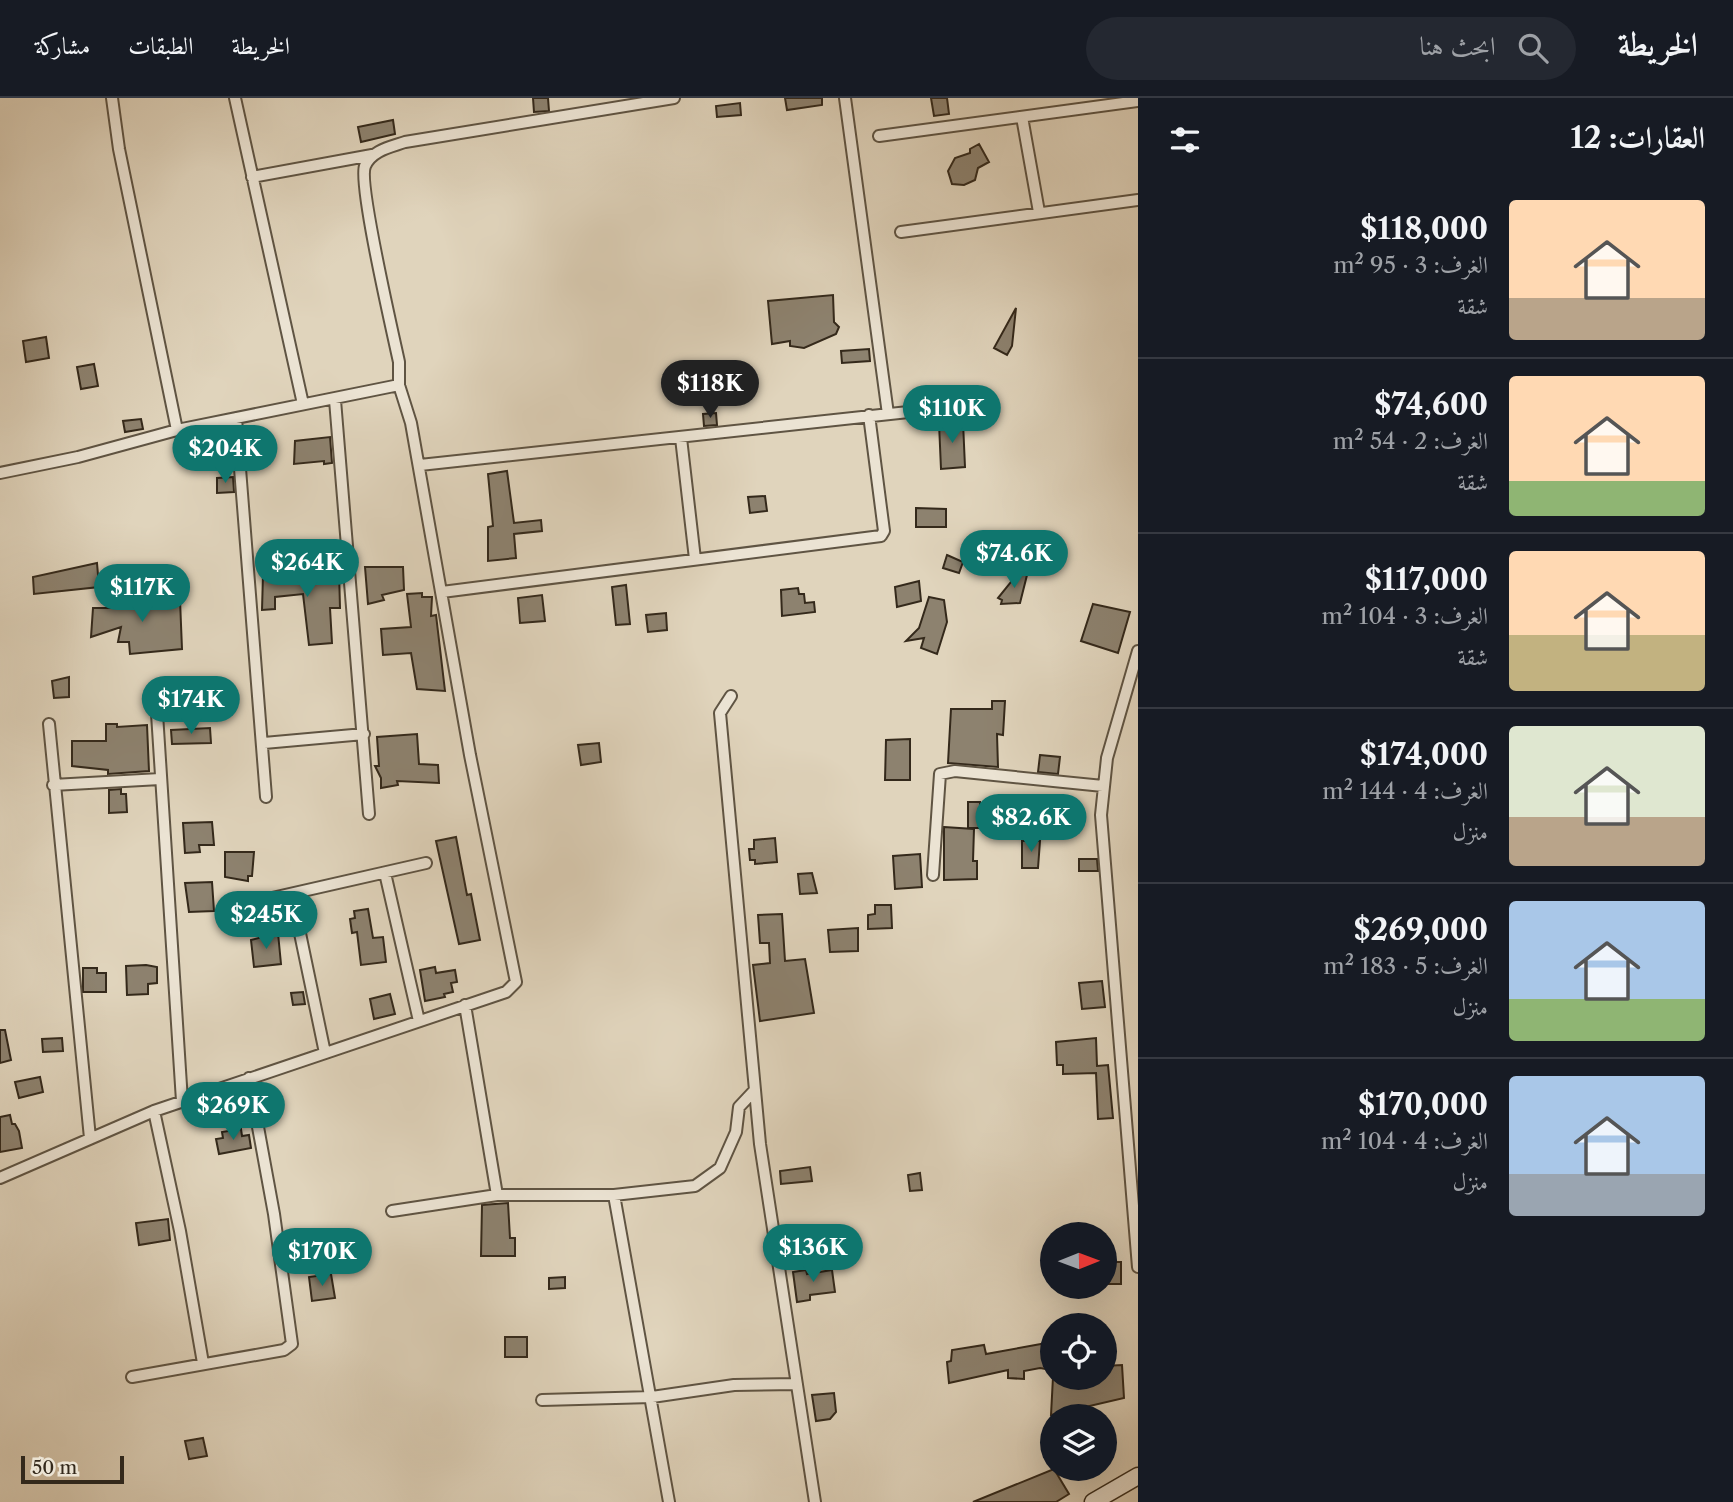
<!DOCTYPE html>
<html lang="ar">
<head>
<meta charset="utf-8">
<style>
  body { margin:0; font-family:"Libre Caslon Text",Amiri,serif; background:#242831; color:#f1f3f6; direction:rtl; height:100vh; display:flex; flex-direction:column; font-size:26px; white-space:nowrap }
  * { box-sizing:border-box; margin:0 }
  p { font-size:23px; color:#9ea1a6 }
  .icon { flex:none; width:38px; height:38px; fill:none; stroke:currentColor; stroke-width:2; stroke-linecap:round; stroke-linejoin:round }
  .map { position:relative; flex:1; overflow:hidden; direction:ltr }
  .side { display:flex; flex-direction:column; background:#171b24; width:595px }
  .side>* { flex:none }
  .needle { width:46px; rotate:89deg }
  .tools { position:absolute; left:1040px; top:1124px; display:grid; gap:14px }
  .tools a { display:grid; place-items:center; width:77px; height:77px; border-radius:50%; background:#171b24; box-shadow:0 7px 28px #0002; font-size:35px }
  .scale { position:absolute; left:21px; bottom:18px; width:103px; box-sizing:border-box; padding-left:7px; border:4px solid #34291b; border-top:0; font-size:19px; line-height:24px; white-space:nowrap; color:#34291b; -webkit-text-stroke:5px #ebe3d3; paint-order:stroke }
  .price { position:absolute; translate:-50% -60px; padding:0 16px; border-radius:24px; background:#0f766e; color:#fff; font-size:23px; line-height:46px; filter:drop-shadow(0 2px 4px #0008) }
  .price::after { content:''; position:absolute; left:50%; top:42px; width:21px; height:16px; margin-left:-10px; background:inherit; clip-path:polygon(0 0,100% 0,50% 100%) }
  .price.selected { background:#222; color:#fff }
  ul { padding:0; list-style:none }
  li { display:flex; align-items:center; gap:21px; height:175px; padding:0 28px }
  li+li { border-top:2px solid #363941 }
  li span { display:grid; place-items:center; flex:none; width:196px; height:140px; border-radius:7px; color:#555 }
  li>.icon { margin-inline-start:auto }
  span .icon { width:84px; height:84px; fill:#fffc; stroke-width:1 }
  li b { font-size:30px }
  h2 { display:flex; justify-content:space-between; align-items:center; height:84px; padding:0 28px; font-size:30px }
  header { display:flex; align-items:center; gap:42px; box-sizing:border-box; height:98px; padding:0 35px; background:#171b24; border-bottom:2px solid #363941 }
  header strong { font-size:33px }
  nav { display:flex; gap:38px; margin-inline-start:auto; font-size:24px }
  .search { width:490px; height:63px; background:#242831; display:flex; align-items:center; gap:18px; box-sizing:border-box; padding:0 24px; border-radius:38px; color:#9ea1a6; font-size:26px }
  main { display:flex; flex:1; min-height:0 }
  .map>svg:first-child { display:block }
  .building { fill:#8d826f; stroke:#34291b; stroke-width:2 }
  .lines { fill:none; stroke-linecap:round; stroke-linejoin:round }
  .street-casing { stroke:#5f5443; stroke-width:14 }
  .secondary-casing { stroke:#34291b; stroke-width:19 }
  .street { stroke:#ebe3d3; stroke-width:10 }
  .secondary { stroke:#ebe3d3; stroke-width:16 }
</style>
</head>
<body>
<header>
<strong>الخريطة</strong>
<div class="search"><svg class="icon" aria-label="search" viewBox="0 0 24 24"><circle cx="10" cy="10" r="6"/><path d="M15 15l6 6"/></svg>ابحث هنا</div>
<nav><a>الخريطة</a><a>الطبقات</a><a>مشاركة</a></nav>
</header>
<main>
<section class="side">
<h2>العقارات: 12<svg class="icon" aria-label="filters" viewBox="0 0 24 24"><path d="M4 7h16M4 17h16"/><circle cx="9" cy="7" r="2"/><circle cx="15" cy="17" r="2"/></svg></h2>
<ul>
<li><span style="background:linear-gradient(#ffd9b3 70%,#b9a48a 0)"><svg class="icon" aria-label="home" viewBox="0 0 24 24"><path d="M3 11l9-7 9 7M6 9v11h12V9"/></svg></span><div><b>$118,000</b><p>الغرف: 3 · 95 m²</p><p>شقة</p></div></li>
<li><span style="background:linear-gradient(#ffd9b3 75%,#8fb573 0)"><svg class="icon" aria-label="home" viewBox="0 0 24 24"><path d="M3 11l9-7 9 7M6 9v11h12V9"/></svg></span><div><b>$74,600</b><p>الغرف: 2 · 54 m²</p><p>شقة</p></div></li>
<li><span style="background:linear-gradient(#ffd9b3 60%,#c2b280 0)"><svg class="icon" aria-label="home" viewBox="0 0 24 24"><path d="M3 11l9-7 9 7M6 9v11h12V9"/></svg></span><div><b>$117,000</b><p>الغرف: 3 · 104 m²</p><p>شقة</p></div></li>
<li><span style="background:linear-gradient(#dfe7d0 65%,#b9a48a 0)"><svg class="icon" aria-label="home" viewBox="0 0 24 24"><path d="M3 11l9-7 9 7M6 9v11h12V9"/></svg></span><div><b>$174,000</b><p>الغرف: 4 · 144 m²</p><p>منزل</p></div></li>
<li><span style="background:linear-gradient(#a9c7e8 70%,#8fb573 0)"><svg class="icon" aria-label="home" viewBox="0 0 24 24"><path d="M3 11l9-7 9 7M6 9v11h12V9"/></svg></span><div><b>$269,000</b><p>الغرف: 5 · 183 m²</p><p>منزل</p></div></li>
<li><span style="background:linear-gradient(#a9c7e8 70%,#9aa5b1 0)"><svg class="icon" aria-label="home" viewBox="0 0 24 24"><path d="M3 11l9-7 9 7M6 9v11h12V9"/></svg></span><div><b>$170,000</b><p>الغرف: 4 · 104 m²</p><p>منزل</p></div></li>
</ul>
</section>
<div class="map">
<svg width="1138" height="1404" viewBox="0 0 1138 1404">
  <rect width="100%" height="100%" fill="#e0d4bc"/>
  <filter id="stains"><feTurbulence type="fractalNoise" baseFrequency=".00286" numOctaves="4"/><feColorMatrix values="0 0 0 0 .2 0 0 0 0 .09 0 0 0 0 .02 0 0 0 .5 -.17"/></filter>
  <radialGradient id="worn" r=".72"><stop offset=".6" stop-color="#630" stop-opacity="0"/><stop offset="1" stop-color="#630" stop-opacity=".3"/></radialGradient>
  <path class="building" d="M 533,0 L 548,0 L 549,13 L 534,14 Z
    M 785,0 L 822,0 L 822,7 L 787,12 Z
    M 931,0 L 947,0 L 949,16 L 934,18 Z
    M 740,5 L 741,17 L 717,19 L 716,8 Z
    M 393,22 L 395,36 L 361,44 L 358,29 Z
    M 979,46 L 989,64 L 978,70 L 975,82 L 964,87 L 952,86 L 948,73 L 955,60 L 970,55 L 970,51 Z
    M 833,197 L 834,224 L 839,229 L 836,236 L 804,250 L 790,248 L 790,243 L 772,246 L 768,203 Z
    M 1016,210 L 1012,248 L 1007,257 L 994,250 Z
    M 46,239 L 49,260 L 26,264 L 23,243 Z
    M 869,251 L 870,263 L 842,265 L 841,253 Z
    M 94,266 L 98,288 L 81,291 L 77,269 Z
    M 716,315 L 717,327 L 704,328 L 703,316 Z
    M 141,321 L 143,331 L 125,334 L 123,323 Z
    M 963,324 L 965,369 L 941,371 L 939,325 Z
    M 330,339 L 332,365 L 324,366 L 324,363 L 294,366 L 295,343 Z
    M 507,373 L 514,425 L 541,422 L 542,433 L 514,436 L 516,460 L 488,463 L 488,429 L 493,428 L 488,376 Z
    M 233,379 L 234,394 L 217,395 L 217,380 Z
    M 765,398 L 767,413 L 750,415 L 748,399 Z
    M 916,410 L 946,411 L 946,429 L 916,429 Z
    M 947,457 L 963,464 L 959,475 L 943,470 Z
    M 97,465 L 99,489 L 34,496 L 33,479 Z
    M 365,469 L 403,469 L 404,492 L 382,497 L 384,502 L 368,506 Z
    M 339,473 L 340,510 L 330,510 L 332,545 L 309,547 L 303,496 L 275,499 L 275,511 L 262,512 L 263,477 Z
    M 1019,474 L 1027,477 L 1020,505 L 1001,506 L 1002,502 L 998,500 Z
    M 919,483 L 921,503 L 897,509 L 895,489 Z
    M 626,487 L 630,526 L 616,527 L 612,489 Z
    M 798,490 L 799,496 L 804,496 L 805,505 L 814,504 L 815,514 L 782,518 L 781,492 Z
    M 422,495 L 422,499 L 432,499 L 431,518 L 436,517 L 445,593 L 417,591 L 411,555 L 383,557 L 381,531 L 411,529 L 407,496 Z
    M 140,497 L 140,503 L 180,502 L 182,551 L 130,556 L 129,544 L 118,544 L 121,529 L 91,539 L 93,510 L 116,510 L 116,498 Z
    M 542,497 L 545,523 L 520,525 L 518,500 Z
    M 929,499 L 944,502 L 947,524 L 937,556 L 921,550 L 924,540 L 906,543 L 919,530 Z
    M 1093,506 L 1130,514 L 1118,555 L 1081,543 Z
    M 666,515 L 667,532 L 648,534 L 646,517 Z
    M 69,579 L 69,599 L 54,600 L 52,583 Z
    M 992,603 L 1005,603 L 1003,637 L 997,636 L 998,669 L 948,665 L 951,611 L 992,611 Z
    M 106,626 L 117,626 L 117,629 L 147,627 L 149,673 L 108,676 L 108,672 L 72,668 L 72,643 L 106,643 Z
    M 210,630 L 211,645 L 172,646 L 171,632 Z
    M 417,636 L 419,666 L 438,667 L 439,685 L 397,683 L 398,687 L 381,690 L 381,680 L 375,668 L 379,668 L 377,639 Z
    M 910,641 L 910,682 L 885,682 L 886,642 Z
    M 599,645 L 601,664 L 581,667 L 578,647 Z
    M 1040,657 L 1060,659 L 1058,676 L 1038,674 Z
    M 121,691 L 121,696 L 126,696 L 127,714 L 109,715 L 109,692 Z
    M 968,704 L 980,704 L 980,712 L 992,712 L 992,730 L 968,730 Z
    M 212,724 L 214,747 L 199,747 L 200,754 L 185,755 L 183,725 Z
    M 944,729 L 974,731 L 973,763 L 977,763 L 977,781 L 944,782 Z
    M 456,739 L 467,797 L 471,796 L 480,842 L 459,846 L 436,743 Z
    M 775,740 L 777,764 L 755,766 L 755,762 L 750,762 L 749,751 L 754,751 L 754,742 Z
    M 1022,743 L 1040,743 L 1038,770 L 1022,770 Z
    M 225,754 L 254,754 L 252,778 L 248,778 L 248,783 L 225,779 Z
    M 920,756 L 922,789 L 895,791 L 893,758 Z
    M 1079,761 L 1097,761 L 1098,773 L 1079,773 Z
    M 812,775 L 817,795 L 800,796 L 798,776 Z
    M 212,784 L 214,813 L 189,814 L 185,785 Z
    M 875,807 L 891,807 L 892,830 L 868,831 L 868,817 L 875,816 Z
    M 368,811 L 373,840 L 383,839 L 386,864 L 361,867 L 357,834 L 352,835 L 350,821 L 355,820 L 354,813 Z
    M 782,816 L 785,863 L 805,861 L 814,915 L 760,923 L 753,867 L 770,865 L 769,845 L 760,845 L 758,817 Z
    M 858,830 L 858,853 L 830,854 L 828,832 Z
    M 278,835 L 281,866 L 254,869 L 251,842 Z
    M 146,867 L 157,869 L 157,885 L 148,886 L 148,896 L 127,897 L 126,868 Z
    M 435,869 L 436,875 L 455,872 L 457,884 L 451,885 L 453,894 L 444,896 L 445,899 L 425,903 L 420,872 Z
    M 83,870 L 97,870 L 97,875 L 106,875 L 106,894 L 83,894 Z
    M 1102,883 L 1105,909 L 1082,911 L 1079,885 Z
    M 303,894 L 305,906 L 293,907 L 291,895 Z
    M 390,896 L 395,916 L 374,921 L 370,901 Z
    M 0,932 L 5,932 L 11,962 L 0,965 Z
    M 62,940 L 63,953 L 43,954 L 42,941 Z
    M 1096,940 L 1097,968 L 1108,967 L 1113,1020 L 1098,1021 L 1096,975 L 1063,976 L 1063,967 L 1057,967 L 1056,944 Z
    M 40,979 L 43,994 L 19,1000 L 15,984 Z
    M 10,1017 L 12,1026 L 15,1026 L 19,1033 L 22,1050 L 0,1054 L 0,1019 Z
    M 241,1031 L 242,1038 L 249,1037 L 251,1050 L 219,1056 L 216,1041 L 223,1040 L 222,1034 Z
    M 810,1069 L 812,1083 L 781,1086 L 780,1073 Z
    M 920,1075 L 922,1092 L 910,1093 L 908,1077 Z
    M 508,1105 L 510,1140 L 515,1140 L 515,1158 L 481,1158 L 482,1107 Z
    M 168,1121 L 170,1142 L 139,1147 L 136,1125 Z
    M 1104,1164 L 1121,1164 L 1121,1186 L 1104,1186 Z
    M 806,1172 L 807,1176 L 832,1172 L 835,1194 L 810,1197 L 810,1202 L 797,1204 L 793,1174 Z
    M 331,1176 L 335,1200 L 312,1203 L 309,1179 Z
    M 565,1179 L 565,1190 L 549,1191 L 549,1180 Z
    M 505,1239 L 527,1239 L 527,1259 L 505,1259 Z
    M 1052,1244 L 1052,1272 L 1040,1270 L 1024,1273 L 1024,1281 L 1008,1280 L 1008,1272 L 949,1285 L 947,1264 L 951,1263 L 952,1252 L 984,1247 L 986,1256 Z
    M 1122,1267 L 1124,1300 L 1051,1317 L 1053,1279 L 1104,1279 L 1104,1268 Z
    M 834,1295 L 836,1314 L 830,1321 L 816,1323 L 812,1297 Z
    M 203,1340 L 207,1358 L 189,1361 L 185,1343 Z
    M 1054,1371 L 1069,1396 L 1056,1404 L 973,1404 Z"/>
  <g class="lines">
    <defs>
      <path id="street" d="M 112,0 L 119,51 L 177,332
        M 235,0 L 303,306
        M 845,0 L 888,316
        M 1022,19 L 1039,114
        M 879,38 L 1138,3
        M 252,79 L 372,57
        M 901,134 L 1138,102
        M 335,302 L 369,716
        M 236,320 L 266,699
        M 681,340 L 695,461
        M 420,367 L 936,311
        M 0,375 L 78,359 L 177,332 L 399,287 L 399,264 C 393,236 358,85 365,68 C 372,52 391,49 405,44 L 674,0
        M 442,494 L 881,438 L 884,433 L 869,317
        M 1138,553 L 1107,660 L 1101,717 L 1138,1169
        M 731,598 L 720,615 L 760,1046 L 815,1404
        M 156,600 L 182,1003
        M 49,626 L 90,1040
        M 264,645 L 364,636
        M 53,687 L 160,681
        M 385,775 L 419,923
        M 933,777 L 940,676 L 955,673 L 1103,688
        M 292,797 L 325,955
        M 228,810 L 426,765
        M 465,907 L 497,1097 L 614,1097 L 695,1088 L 720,1070 L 736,1034 L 739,1009 L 754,993
        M 154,1013 L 180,1133 L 203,1265
        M 0,1080 L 154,1013 L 506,894 L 516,884 L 470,657 L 411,325 L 399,287
        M 614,1097 L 669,1404
        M 392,1113 L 497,1097
        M 132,1279 L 284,1252 L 292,1246 L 274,1116 L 249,980
        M 542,1302 L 652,1299 L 734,1287 L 797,1286"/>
      <path id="secondary" d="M 1093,1404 L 1138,1378"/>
    </defs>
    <use href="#street" class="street-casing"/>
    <use href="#secondary" class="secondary-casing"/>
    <use href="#street" class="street"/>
    <use href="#secondary" class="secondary"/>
  </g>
  <rect width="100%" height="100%" filter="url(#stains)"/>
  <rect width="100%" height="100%" fill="url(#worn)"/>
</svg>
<div class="tools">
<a><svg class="needle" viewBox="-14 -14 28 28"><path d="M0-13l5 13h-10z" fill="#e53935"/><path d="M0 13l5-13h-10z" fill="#9ea1a6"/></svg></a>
<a><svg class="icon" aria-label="locate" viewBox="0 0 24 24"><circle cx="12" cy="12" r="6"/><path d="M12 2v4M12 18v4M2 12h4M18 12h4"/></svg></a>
<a><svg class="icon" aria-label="layers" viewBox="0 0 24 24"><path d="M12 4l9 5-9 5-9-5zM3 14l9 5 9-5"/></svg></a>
</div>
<div class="scale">50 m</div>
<b class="price selected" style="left:710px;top:322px">$118K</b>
<b class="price" style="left:952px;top:347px">$110K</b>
<b class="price" style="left:225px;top:387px">$204K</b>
<b class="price" style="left:1014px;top:492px">$74.6K</b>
<b class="price" style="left:307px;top:501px">$264K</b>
<b class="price" style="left:142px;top:526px">$117K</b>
<b class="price" style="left:191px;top:638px">$174K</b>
<b class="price" style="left:1031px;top:756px">$82.6K</b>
<b class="price" style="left:266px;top:853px">$245K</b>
<b class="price" style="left:233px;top:1044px">$269K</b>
<b class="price" style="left:813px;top:1186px">$136K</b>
<b class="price" style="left:322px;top:1190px">$170K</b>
</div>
</main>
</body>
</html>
